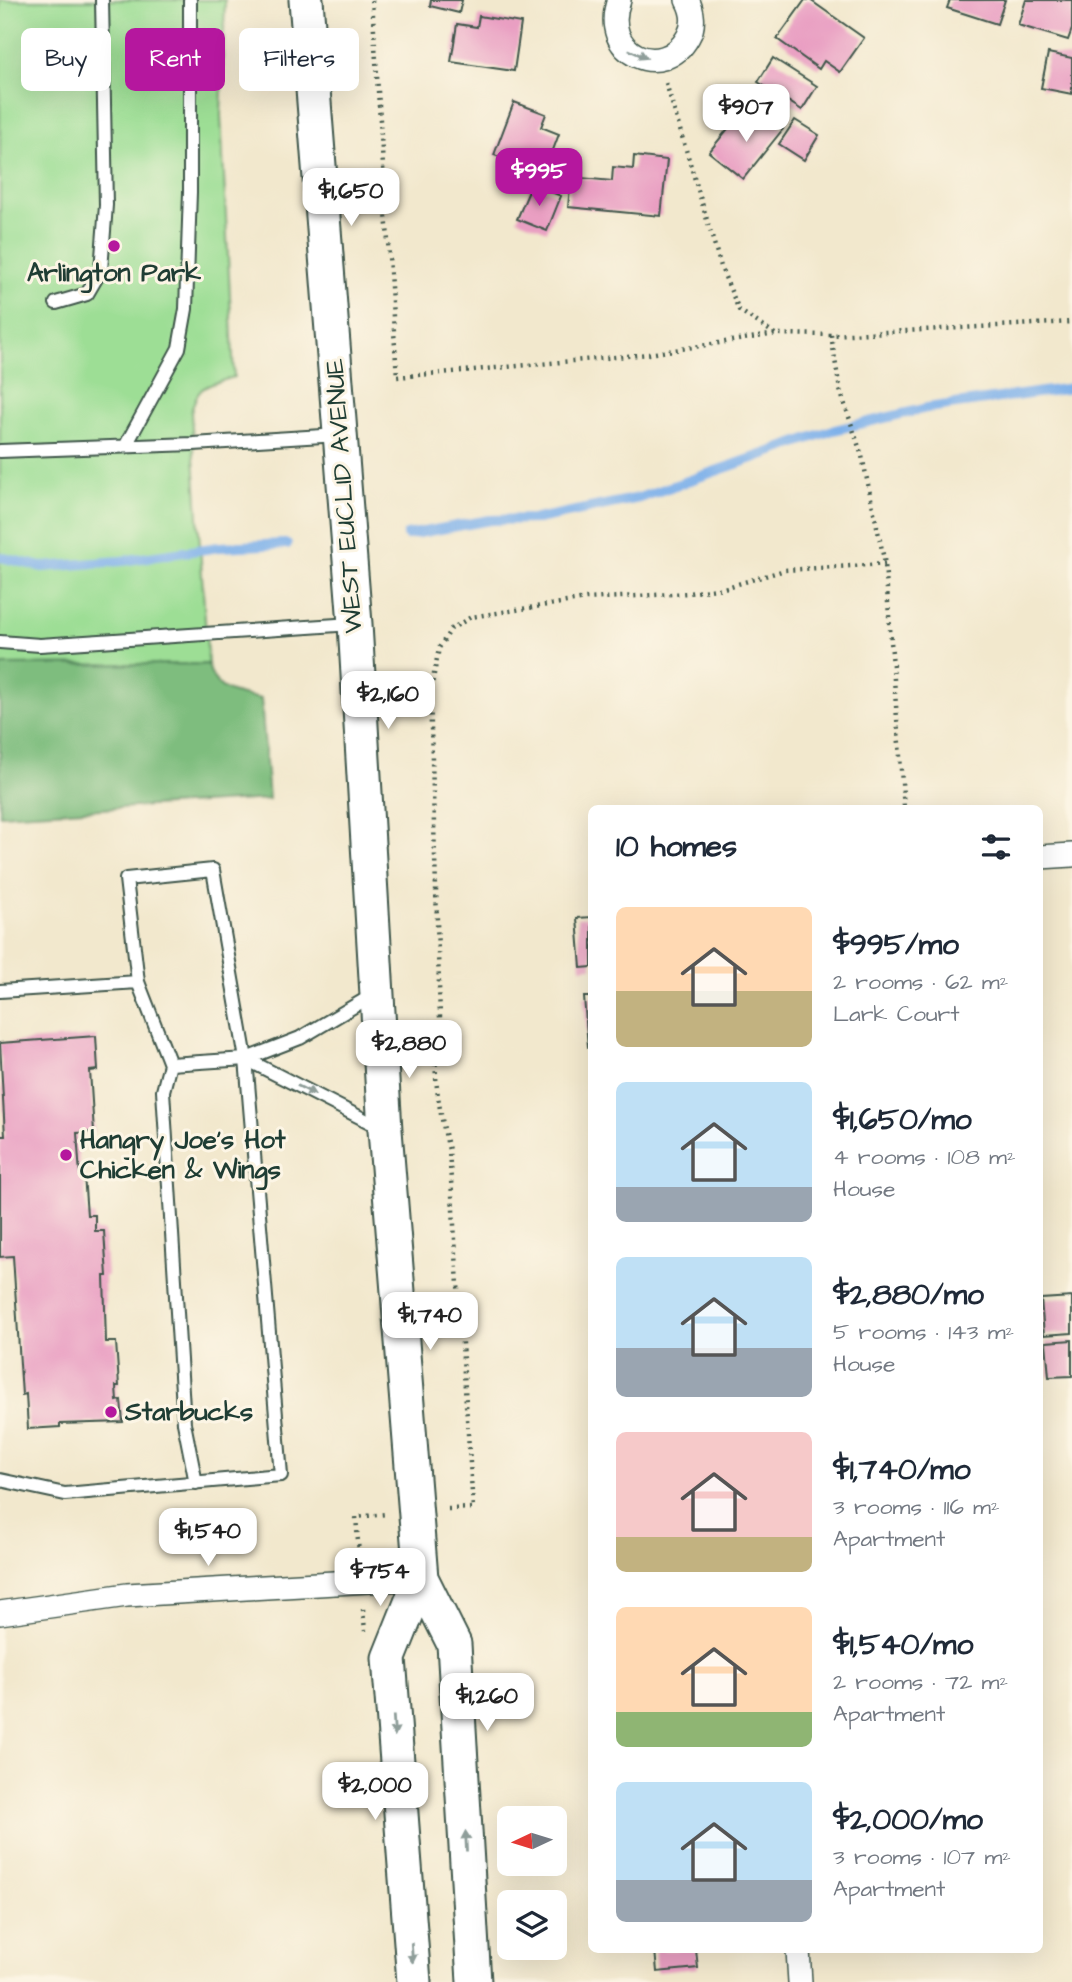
<!DOCTYPE html>
<html lang="en">
<head>
<meta charset="utf-8">
<style>
  body { margin:0; font-family:"Architects Daughter",sans-serif; background:#f2f2f3; color:#1f2937; height:100vh; display:flex; flex-direction:column; font-size:26px; white-space:nowrap }
  * { box-sizing:border-box; margin:0 }
  p { font-size:23px; color:#747a83 }
  .icon { flex:none; width:38px; height:38px; fill:none; stroke:currentColor; stroke-width:2; stroke-linecap:round; stroke-linejoin:round }
  .map { position:relative; flex:1; overflow:hidden }
  .drawer { position:absolute; left:588px; top:805px; width:455px; height:1148px; display:flex; flex-direction:column; background:#fff; border-radius:10px; box-shadow:0 7px 28px #0002 }
  .drawer>* { flex:none }
  .guide { position:absolute; left:21px; top:28px; width:462px; height:63px; display:flex; gap:14px }
  .needle { width:46px; rotate:266deg }
  .buttons { position:absolute; left:497px; top:1806px; display:grid; gap:14px }
  .buttons a { display:grid; place-items:center; width:70px; height:70px; border-radius:10px; background:#fff; box-shadow:0 7px 28px #0002; font-size:35px }
  .price { position:absolute; translate:-50% -60px; padding:0 16px; border-radius:14px; background:#fff; color:#222; font-size:23px; line-height:46px; filter:drop-shadow(0 2px 4px #0008) }
  .price::after { content:''; position:absolute; left:50%; top:42px; width:21px; height:16px; margin-left:-10px; background:inherit; clip-path:polygon(0 0,100% 0,50% 100%) }
  .price.on { background:#b5179e; color:#fff }
  ul { padding:0; list-style:none }
  li { display:flex; align-items:center; gap:21px; height:175px; padding:0 28px }
  li span { display:grid; place-items:center; flex:none; width:196px; height:140px; border-radius:10px; color:#555 }
  li>.icon { margin-inline-start:auto }
  span .icon { width:84px; height:84px; fill:#fffc; stroke-width:1 }
  li b { font-size:30px }
  h2 { display:flex; justify-content:space-between; align-items:center; height:84px; padding:0 28px; font-size:30px }
  .chip { padding:0 24px; border-radius:10px; background:#fff; box-shadow:0 7px 28px #0002; font-size:24px; line-height:63px }
  .chip.on { background:#b5179e; color:#fff }
  .map>svg:first-child { display:block }
  .green { fill:#9dde95; stroke:#5e8e64; stroke-width:2 }
  .forest { fill:#7ebd7e; stroke:#4e7d59; stroke-width:2 }
  .lines { fill:none; stroke-linecap:round; stroke-linejoin:round }
  .stream { stroke:#7db0ea; stroke-width:10 }
  .building { fill:#e99fc2 }
  .lane-casing { stroke:#3f574b; stroke-width:16 }
  .street-casing { stroke:#3f574b; stroke-width:26 }
  .secondary-casing { stroke:#3f574b; stroke-width:37 }
  .path { stroke:#3f574b; stroke-width:4.5; stroke-dasharray:2 5; stroke-linecap:butt }
  .lane { stroke:#fff; stroke-width:12 }
  .street { stroke:#fff; stroke-width:23 }
  .secondary { stroke:#fff; stroke-width:33 }
  .oneway { fill:#8f9e9a }
  .poi-dot { fill:#b5179e; stroke:#fcf5e5; stroke-width:2.5 }
  .labels { text-anchor:middle; dominant-baseline:central; stroke-width:6; stroke-linejoin:round; paint-order:stroke }
  .poi-label { font-size:26px; font-weight:bold; fill:#1f3d34; stroke:#fcf5e5; text-anchor:start }
  .street-label { font-size:26px; fill:#1f3d34; stroke:#fcf5e5 }
</style>
</head>
<body>
<div class="map">
<svg width="1072" height="1982" viewBox="0 0 1072 1982">
  <rect width="100%" height="100%" fill="#fcf5e5"/>
  <filter id="ink" filterUnits="userSpaceOnUse"><feTurbulence type="fractalNoise" baseFrequency=".0143" numOctaves="2"/><feDisplacementMap in="SourceGraphic" scale="14" xChannelSelector="R" yChannelSelector="G"/><feConvolveMatrix kernelMatrix="1 2 1 2 8 2 1 2 1" color-interpolation-filters="sRGB"/></filter>
  <filter id="wash" filterUnits="userSpaceOnUse"><feTurbulence type="fractalNoise" baseFrequency=".00686" numOctaves="4" result="noise"/><feDisplacementMap in="SourceGraphic" scale="28" xChannelSelector="R" yChannelSelector="G"/><feGaussianBlur stdDeviation="1.57" result="paint"/><feColorMatrix in="noise" values="0 0 0 0 0 0 0 0 0 0 0 0 0 0 0 0 0 1.4 0 .05"/><feComposite in="paint" operator="in"/></filter>
  <g filter="url(#wash)">
    <rect width="100%" height="100%" fill="#f2e8cd"/>
    <path class="green" d="M 0,0 L 225,0 L 221,116 L 234,377 C 208,386 197,383 191,413 L 208,664 L 0,665 Z"/>
    <path class="forest" d="M 208,664 C 215,694 235,693 261,699 L 269,799 L 0,815 L 0,665 Z"/>
    <g class="lines">
      <path class="stream" d="M 407,535 L 490,520 L 537,519 L 639,498 L 830,431 L 927,408 L 1072,388
        M 0,557 L 42,567 L 121,561 L 219,547 L 287,544"/>
    </g>
    <g id="blocks">
      <path class="building" d="M 431,0 L 462,0 L 459,13 L 430,6 Z
        M 805,0 L 810,0 L 864,38 L 840,72 L 824,61 L 819,69 L 777,39 Z
        M 950,0 L 1005,0 L 997,24 L 947,8 Z
        M 1026,0 L 1072,0 L 1072,29 L 1068,40 L 1018,25 Z
        M 479,16 L 521,23 L 514,71 L 451,62 L 457,24 L 477,27 Z
        M 1048,53 L 1072,58 L 1072,94 L 1041,88 Z
        M 773,58 L 817,86 L 802,110 L 758,82 Z
        M 514,102 L 546,114 L 541,127 L 559,134 L 544,174 L 494,155 Z
        M 763,113 L 783,129 L 743,179 L 709,152 L 739,115 L 752,125 Z
        M 795,120 L 819,135 L 804,160 L 779,144 Z
        M 634,156 L 667,160 L 661,216 L 568,207 L 571,177 L 612,181 L 613,167 L 633,169 Z
        M 532,184 L 561,196 L 547,231 L 517,219 Z
        M 592,917 L 592,967 L 581,968 L 577,918 Z
        M 584,997 L 592,997 L 592,1047 L 588,1047 Z
        M 96,1036 L 98,1070 L 90,1071 L 94,1132 L 77,1133 L 80,1175 L 84,1175 L 87,1215 L 95,1215 L 95,1231 L 104,1231 L 107,1276 L 104,1276 L 106,1342 L 116,1342 L 119,1386 L 116,1386 L 117,1401 L 121,1400 L 123,1422 L 60,1424 L 60,1427 L 28,1429 L 26,1394 L 22,1395 L 13,1256 L 0,1257 L 0,1136 L 5,1136 L 0,1043 Z
        M 1072,1297 L 1072,1333 L 1044,1335 L 1041,1299 Z
        M 1072,1340 L 1072,1376 L 1049,1377 L 1046,1342 Z
        M 655,1950 L 696,1950 L 698,1968 L 657,1972 Z"/>
    </g>
  </g>
  <g filter="url(#ink)">
    <use href="#blocks" fill-opacity="0" stroke="#3f574b" stroke-width="2"/>
    <g class="lines">
      <defs>
        <path id="lane" d="M 56,303 L 87,294 L 101,270 L 106,205 L 102,0
          M 126,445 L 179,348 L 186,309 L 190,192 L 190,0
          M 0,451 L 193,444 L 339,435
          M 0,642 L 40,645 L 352,624
          M 0,991 L 138,982 L 170,1064 L 246,1059 L 300,1038 L 373,995
          M 246,1059 L 383,1129
          M 170,1064 L 163,1091 L 184,1423 L 196,1483
          M 0,1480 L 65,1494 L 281,1475 L 246,1059 L 213,870 L 126,879 L 138,982"/>
        <path id="street" d="M 619,0 C 599,54 663,82 688,37 C 695,25 693,11 687,0
          M 1040,857 L 1072,855
          M 0,1613 L 127,1595 L 421,1578
          M 798,1950 L 800,1982"/>
        <path id="secondary" d="M 306,0 L 355,624 L 385,1130 L 421,1578 L 454,1644 L 474,1982
          M 414,1982 L 389,1658 L 421,1578"/>
      </defs>
      <use href="#lane" class="lane-casing"/>
      <use href="#street" class="street-casing"/>
      <use href="#secondary" class="secondary-casing"/>
      <path class="path" d="M 372,0 L 397,377 L 649,354 L 776,334 L 831,335 L 1072,322
        M 666,83 L 722,270 L 739,310 L 775,334
        M 831,335 L 840,390 L 862,456 L 885,564 L 904,808
        M 448,1509 L 473,1508 L 449,1150 C 438,1106 430,1063 440,1018 L 430,695 L 439,648 L 451,629 L 471,617 L 586,599 L 689,593 L 724,588 L 785,570 L 885,564
        M 359,1554 L 356,1517 L 387,1514
        M 363,1609 L 365,1631"/>
      <use href="#lane" class="lane"/>
      <use href="#street" class="street"/>
      <use href="#secondary" class="secondary"/>
    </g>
    <defs><path id="oneway-solid" d="M-6-.8H1V-3.2L6.5 0L1 3.2V.8H-6Z" transform="scale(1.75)"/></defs>
    <g class="oneway">
      <use href="#oneway-solid" transform="translate(638 54) rotate(24)"/>
      <use href="#oneway-solid" transform="translate(306 1090) rotate(27)"/>
      <use href="#oneway-solid" transform="translate(394 1726) rotate(86)"/>
      <use href="#oneway-solid" transform="translate(466 1841) rotate(-93)"/>
      <use href="#oneway-solid" transform="translate(412 1953) rotate(86)"/>
    </g>
  </g>
  <g class="poi-dot">
    <circle cx="114" cy="246" r="7"/>
    <circle cx="66" cy="1155" r="7"/>
    <circle cx="111" cy="1412" r="7"/>
  </g>
  <g class="labels">
    <g class="poi-label">
      <text x="114" y="273" text-anchor="middle">Arlington Park</text>
      <text x="80" y="1140">Hangry Joe's Hot<tspan x="80" dy="30">Chicken &amp; Wings</tspan></text>
      <text x="125" y="1412">Starbucks</text>
    </g>
    <g class="street-label">
      <text transform="translate(344 496) rotate(-94)">WEST EUCLID AVENUE</text>
    </g>
  </g>
</svg>
<div class="buttons">
<a><svg class="needle" viewBox="-14 -14 28 28"><path d="M0-13l5 13h-10z" fill="#e53935"/><path d="M0 13l5-13h-10z" fill="#747a83"/></svg></a>
<a><svg class="icon" aria-label="layers" viewBox="0 0 24 24"><path d="M12 4l9 5-9 5-9-5zM3 14l9 5 9-5"/></svg></a>
</div>
<b class="price" style="left:746px;top:144px">$907</b>
<b class="price on" style="left:539px;top:208px">$995</b>
<b class="price" style="left:351px;top:228px">$1,650</b>
<b class="price" style="left:388px;top:731px">$2,160</b>
<b class="price" style="left:409px;top:1080px">$2,880</b>
<b class="price" style="left:430px;top:1352px">$1,740</b>
<b class="price" style="left:208px;top:1568px">$1,540</b>
<b class="price" style="left:380px;top:1608px">$754</b>
<b class="price" style="left:487px;top:1733px">$1,260</b>
<b class="price" style="left:375px;top:1822px">$2,000</b>
<div class="guide">
<a class="chip">Buy</a>
<a class="chip on">Rent</a>
<a class="chip">Filters</a>
</div>
<section class="drawer">
<h2>10 homes<svg class="icon" aria-label="filters" viewBox="0 0 24 24"><path d="M4 7h16M4 17h16"/><circle cx="9" cy="7" r="2"/><circle cx="15" cy="17" r="2"/></svg></h2>
<ul>
<li><span style="background:linear-gradient(#ffd9b3 60%,#c2b280 0)"><svg class="icon" aria-label="home" viewBox="0 0 24 24"><path d="M3 11l9-7 9 7M6 9v11h12V9"/></svg></span><div><b>$995/mo</b><p>2 rooms · 62 m²</p><p>Lark Court</p></div></li>
<li><span style="background:linear-gradient(#bfe0f5 75%,#9aa5b1 0)"><svg class="icon" aria-label="home" viewBox="0 0 24 24"><path d="M3 11l9-7 9 7M6 9v11h12V9"/></svg></span><div><b>$1,650/mo</b><p>4 rooms · 108 m²</p><p>House</p></div></li>
<li><span style="background:linear-gradient(#bfe0f5 65%,#9aa5b1 0)"><svg class="icon" aria-label="home" viewBox="0 0 24 24"><path d="M3 11l9-7 9 7M6 9v11h12V9"/></svg></span><div><b>$2,880/mo</b><p>5 rooms · 143 m²</p><p>House</p></div></li>
<li><span style="background:linear-gradient(#f6c9c9 75%,#c2b280 0)"><svg class="icon" aria-label="home" viewBox="0 0 24 24"><path d="M3 11l9-7 9 7M6 9v11h12V9"/></svg></span><div><b>$1,740/mo</b><p>3 rooms · 116 m²</p><p>Apartment</p></div></li>
<li><span style="background:linear-gradient(#ffd9b3 75%,#8fb573 0)"><svg class="icon" aria-label="home" viewBox="0 0 24 24"><path d="M3 11l9-7 9 7M6 9v11h12V9"/></svg></span><div><b>$1,540/mo</b><p>2 rooms · 72 m²</p><p>Apartment</p></div></li>
<li><span style="background:linear-gradient(#bfe0f5 70%,#9aa5b1 0)"><svg class="icon" aria-label="home" viewBox="0 0 24 24"><path d="M3 11l9-7 9 7M6 9v11h12V9"/></svg></span><div><b>$2,000/mo</b><p>3 rooms · 107 m²</p><p>Apartment</p></div></li>
</ul>
</section>
</div>
</body>
</html>
